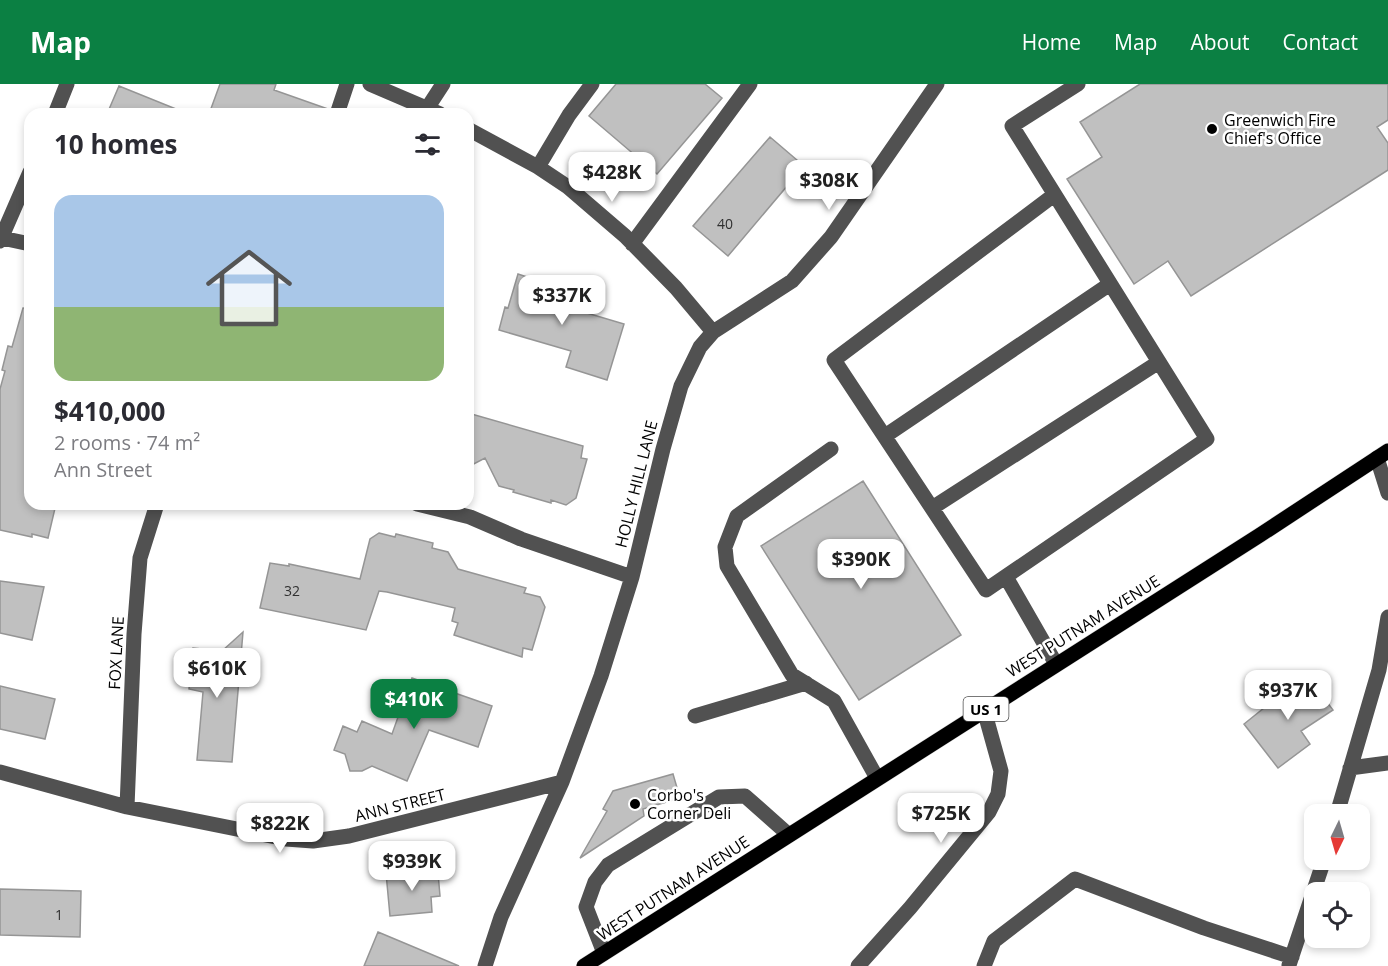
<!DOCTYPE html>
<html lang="en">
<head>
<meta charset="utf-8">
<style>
  body { margin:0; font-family:"Open Sans",sans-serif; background:#f2f2f3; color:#2b2b33; height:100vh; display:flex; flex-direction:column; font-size:22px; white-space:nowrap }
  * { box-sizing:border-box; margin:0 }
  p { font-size:20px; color:#7c7c81 }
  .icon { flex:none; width:33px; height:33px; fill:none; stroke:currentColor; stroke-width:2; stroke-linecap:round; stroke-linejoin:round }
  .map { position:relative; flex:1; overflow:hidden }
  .drawer { position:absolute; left:24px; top:24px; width:450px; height:402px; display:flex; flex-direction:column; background:#fff; border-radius:18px; box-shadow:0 3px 9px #0003 }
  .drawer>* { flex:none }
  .needle { width:39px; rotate:185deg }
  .controls { position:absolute; left:1304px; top:720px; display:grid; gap:12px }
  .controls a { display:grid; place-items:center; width:66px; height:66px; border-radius:12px; background:#fff; box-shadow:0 3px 9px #0003; font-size:30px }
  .price { position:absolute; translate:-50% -51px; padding:0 14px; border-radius:12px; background:#fff; color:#222; font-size:20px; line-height:39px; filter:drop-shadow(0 2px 3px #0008) }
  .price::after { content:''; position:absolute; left:50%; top:36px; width:18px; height:14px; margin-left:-9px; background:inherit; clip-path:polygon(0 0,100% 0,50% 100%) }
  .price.selected { background:#0b8043; color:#fff }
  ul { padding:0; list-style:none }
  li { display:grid; align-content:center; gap:12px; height:318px; padding:0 30px }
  li span { display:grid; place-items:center; height:186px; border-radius:18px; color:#555 }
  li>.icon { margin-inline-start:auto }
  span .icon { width:108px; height:108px; fill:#fffc; stroke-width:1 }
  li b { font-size:26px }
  h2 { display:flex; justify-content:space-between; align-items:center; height:72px; padding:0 30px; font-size:26px }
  header { display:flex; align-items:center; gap:36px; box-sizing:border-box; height:84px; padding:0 30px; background:#0b8043; color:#fff }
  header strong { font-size:28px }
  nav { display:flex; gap:33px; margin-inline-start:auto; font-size:21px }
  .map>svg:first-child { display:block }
  .building { fill:#c0c0c0; stroke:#959595; stroke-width:1.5 }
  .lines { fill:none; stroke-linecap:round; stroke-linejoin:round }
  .major-casing { stroke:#dbdbdb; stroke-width:16 }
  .minor { stroke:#515151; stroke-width:15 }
  .major { stroke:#000; stroke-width:15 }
  .poi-dot { fill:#000; stroke:#fff; stroke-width:2 }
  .labels { text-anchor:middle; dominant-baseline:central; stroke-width:5; stroke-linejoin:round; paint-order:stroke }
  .number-label { font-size:14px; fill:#303030 }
  .shield { fill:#fff; stroke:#4c4c4c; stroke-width:1.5 }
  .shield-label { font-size:15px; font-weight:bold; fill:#000 }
  .poi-label { font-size:16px; fill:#000; stroke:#fff; text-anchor:start }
  .street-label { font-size:16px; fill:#000; stroke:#fff }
</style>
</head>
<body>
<header>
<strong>Map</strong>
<nav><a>Home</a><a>Map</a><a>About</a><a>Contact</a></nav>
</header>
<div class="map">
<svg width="1388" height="882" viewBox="0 0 1388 882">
  <rect width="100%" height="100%" fill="#fff"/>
  <path class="building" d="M 220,0 L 276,0 L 274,6 L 328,25 L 327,30 L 209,30 Z
    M 616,0 L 705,0 L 722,14 L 657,90 L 589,32 Z
    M 1140,0 L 1388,0 L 1388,36 L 1377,43 L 1388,59 L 1388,86 L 1191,212 L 1168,177 L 1134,200 L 1067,95 L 1102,73 L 1080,38 Z
    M 119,2 L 186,29 L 185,30 L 107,30 Z
    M 770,53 L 804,82 L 728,172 L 693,142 Z
    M 518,190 L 575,209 L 570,224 L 624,240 L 607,296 L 566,283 L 571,267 L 499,246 L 505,223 L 508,224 Z
    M 23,224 L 30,225 L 30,420 L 56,420 L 48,454 L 32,450 L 32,453 L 0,446 L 0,305 L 5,287 L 2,286 L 8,262 L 12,263 Z
    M 468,329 L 583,362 L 581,374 L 587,375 L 576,414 L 566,421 L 551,416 L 551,419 L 513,408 L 514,406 L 499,402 L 485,374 L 468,383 Z
    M 863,397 L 961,551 L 859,616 L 761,462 Z
    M 379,449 L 395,453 L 396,450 L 433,459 L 432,464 L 448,468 L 458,485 L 526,504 L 524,509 L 540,513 L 545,523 L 532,566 L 523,564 L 522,573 L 454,551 L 458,539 L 452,537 L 455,524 L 387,508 L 379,507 L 366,546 L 260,524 L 270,479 L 289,482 L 289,480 L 360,495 L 370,455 Z
    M 0,497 L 44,503 L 32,556 L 0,549 Z
    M 243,548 L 232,678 L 197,676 L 203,608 L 189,605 L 193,564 L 222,567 Z
    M 1306,590 L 1333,626 L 1301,647 L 1310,660 L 1278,684 L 1244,640 Z
    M 412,594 L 492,622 L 478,663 L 429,646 L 407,697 L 372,682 L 362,687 L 350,687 L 345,670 L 334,666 L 343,642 L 357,648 L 362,637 L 392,650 Z
    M 0,602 L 55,615 L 45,655 L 0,645 Z
    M 673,690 L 680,714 L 643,725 L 644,732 L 580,774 L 607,727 L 603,725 L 613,707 Z
    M 427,785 L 428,790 L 438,789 L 440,812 L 431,813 L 432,828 L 390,832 L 386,789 Z
    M 0,805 L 81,807 L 80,853 L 0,851 Z
    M 378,848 L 459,882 L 364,882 Z"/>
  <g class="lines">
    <defs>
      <path id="major" d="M 584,882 L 1260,451 L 1388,367"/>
    </defs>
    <use href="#major" class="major-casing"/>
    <path class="minor" d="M 370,0 L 440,30
      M 428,23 L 443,0
      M 55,30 L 67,0
      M 337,30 L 347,0
      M 468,45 L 538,83 L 568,103 L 625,152 L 676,204 L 713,248
      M 538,83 L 569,31 L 592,0
      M 1054,111 L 834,276 L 986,506 L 1207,355 C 1142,251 1077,147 1012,42 L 1078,0
      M 2,154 L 30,160
      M 0,157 L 30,88
      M 632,160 L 750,0
      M 885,352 L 1110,200
      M 831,365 L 737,432 L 725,463 L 727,482 L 792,591 L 834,617 L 877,694
      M 1377,374 L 1388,409
      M 417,420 L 470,433 L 521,455 L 632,493
      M 932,424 L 1159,278
      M 1006,493 L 1056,580
      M 695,632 L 806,599
      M 1350,684 L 1388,679
      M 0,688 L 127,723 L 286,755 L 313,757 L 349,752 L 562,698
      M 127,723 L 134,550 L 140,474 L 157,420
      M 1337,730 L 1379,586 L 1388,533
      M 604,869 L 586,823 L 595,798 L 608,781 L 719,713 L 745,712 L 789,751
      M 1289,881 L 1324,776
      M 485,882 L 501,833 L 562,698 L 601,592 L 632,493 L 663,365 L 681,302 L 700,263 L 713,248 L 792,197 L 831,153 L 937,0
      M 858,882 L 910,824 L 989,728 L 998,710 L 1001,687 L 984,626
      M 984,882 L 994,857 L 1075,795 L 1204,844 L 1292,873"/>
    <use href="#major" class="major"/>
  </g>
  <g class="poi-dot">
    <circle cx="1212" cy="45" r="6"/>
    <circle cx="635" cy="720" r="6"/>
  </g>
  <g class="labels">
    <g class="number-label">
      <text x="725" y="139">40</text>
      <text x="292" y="506">32</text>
      <text x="59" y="830">1</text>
    </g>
    <rect class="shield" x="963.5" y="613" width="45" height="24" rx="4.5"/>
    <g class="shield-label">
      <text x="986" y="625">US 1</text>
    </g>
    <g class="poi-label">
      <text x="1224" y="36">Greenwich Fire<tspan x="1224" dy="18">Chief's Office</tspan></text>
      <text x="647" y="711">Corbo's<tspan x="647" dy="18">Corner Deli</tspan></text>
    </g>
    <g class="street-label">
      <text transform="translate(636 400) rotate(-76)">HOLLY HILL LANE</text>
      <text transform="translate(1083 542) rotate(-32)">WEST PUTNAM AVENUE</text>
      <text transform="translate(116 569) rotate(-87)">FOX LANE</text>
      <text transform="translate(400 721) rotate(-14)">ANN STREET</text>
      <text transform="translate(673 804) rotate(-33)">WEST PUTNAM AVENUE</text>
    </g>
  </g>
</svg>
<div class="controls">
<a><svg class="needle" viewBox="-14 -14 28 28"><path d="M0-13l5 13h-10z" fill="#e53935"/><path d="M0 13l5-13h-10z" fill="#7c7c81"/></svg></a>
<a><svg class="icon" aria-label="locate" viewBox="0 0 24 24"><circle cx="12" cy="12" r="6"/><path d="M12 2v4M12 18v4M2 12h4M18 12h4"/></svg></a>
</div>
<b class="price" style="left:612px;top:119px">$428K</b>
<b class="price" style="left:829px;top:127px">$308K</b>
<b class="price" style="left:562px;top:242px">$337K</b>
<b class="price" style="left:861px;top:506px">$390K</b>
<b class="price" style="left:217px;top:615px">$610K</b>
<b class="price" style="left:1288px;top:637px">$937K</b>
<b class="price selected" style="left:414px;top:646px">$410K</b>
<b class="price" style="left:941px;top:760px">$725K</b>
<b class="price" style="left:280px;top:770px">$822K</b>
<b class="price" style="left:412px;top:808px">$939K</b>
<section class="drawer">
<h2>10 homes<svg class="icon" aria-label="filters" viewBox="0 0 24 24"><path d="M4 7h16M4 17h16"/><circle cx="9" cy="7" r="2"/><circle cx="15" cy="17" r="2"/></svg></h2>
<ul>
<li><span style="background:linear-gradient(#a9c7e8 60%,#8fb573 0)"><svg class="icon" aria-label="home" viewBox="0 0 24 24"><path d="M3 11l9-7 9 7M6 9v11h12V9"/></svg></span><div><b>$410,000</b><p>2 rooms · 74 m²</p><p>Ann Street</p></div></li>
</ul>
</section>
</div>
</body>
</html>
